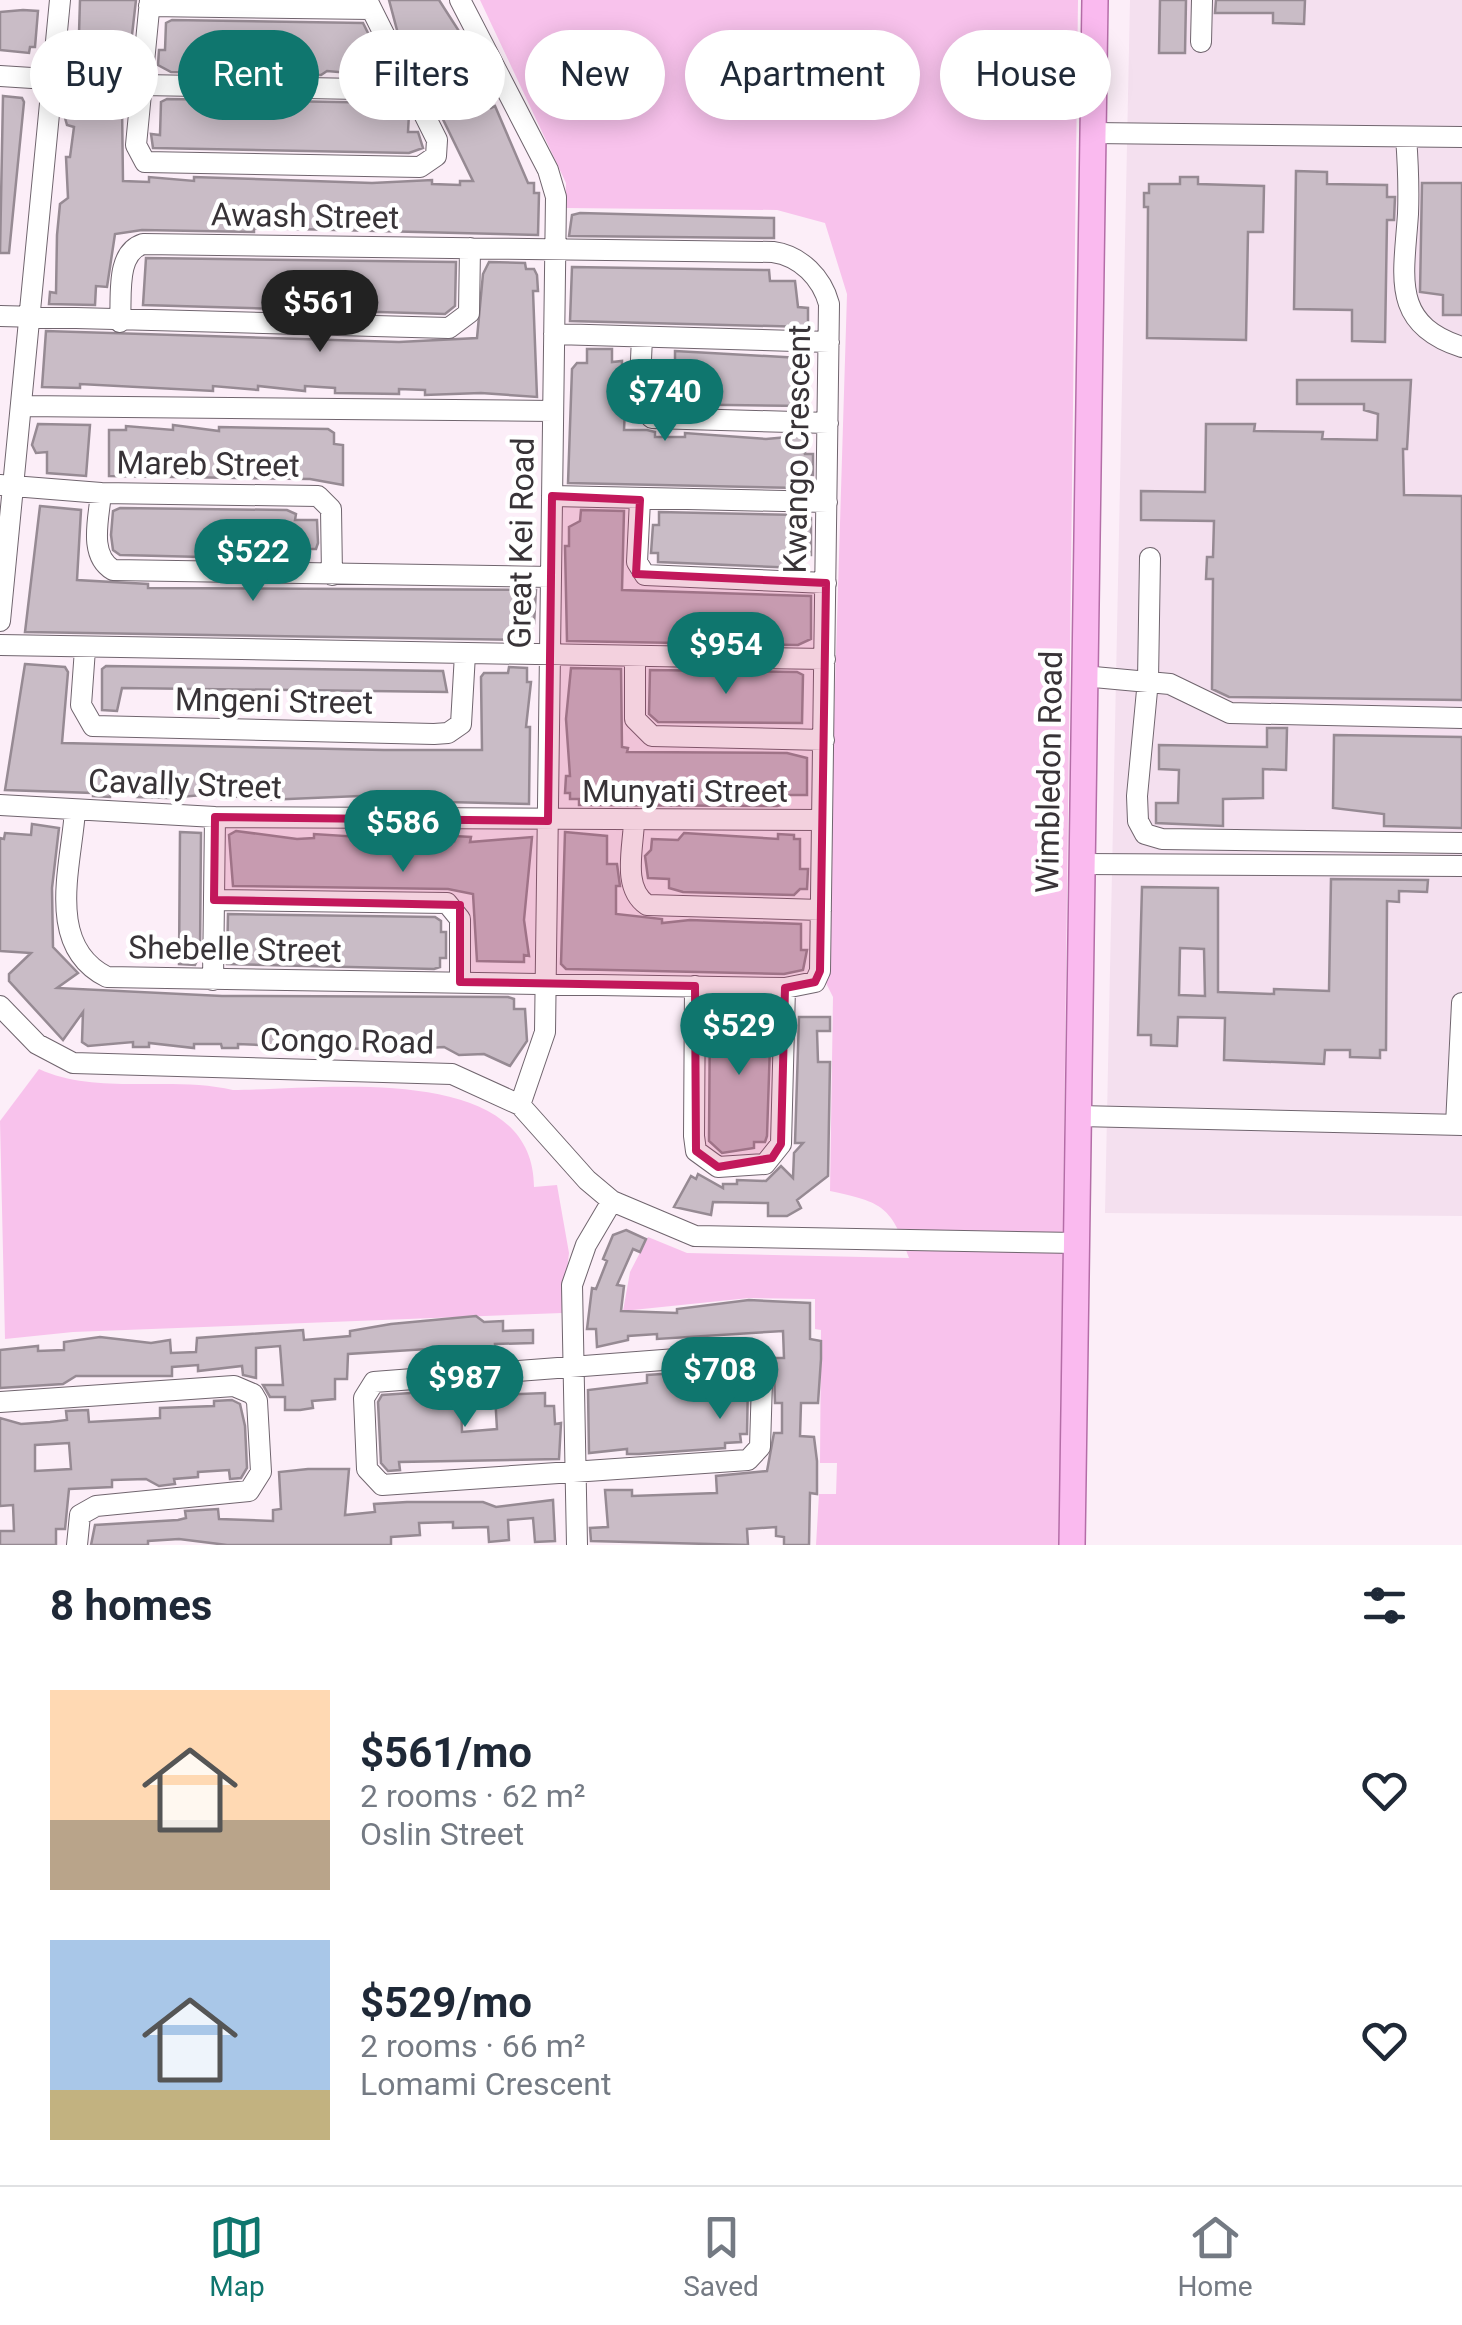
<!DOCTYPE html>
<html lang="en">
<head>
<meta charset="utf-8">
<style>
  body { margin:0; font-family:Roboto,sans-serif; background:#f2f2f3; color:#1f2937; height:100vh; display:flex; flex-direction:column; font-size:38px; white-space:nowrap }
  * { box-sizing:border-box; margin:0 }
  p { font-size:32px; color:#747a83 }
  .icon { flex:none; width:55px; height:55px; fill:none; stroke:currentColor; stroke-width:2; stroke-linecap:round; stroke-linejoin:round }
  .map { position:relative; height:1545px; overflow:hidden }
  .side { display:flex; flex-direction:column; background:#fff; flex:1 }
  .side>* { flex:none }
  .banner { position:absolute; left:30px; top:30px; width:1402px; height:90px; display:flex; gap:20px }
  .price { position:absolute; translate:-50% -85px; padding:0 22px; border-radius:35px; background:#0f766e; color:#fff; font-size:32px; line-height:65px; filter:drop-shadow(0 2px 5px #0008) }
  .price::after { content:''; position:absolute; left:50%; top:60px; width:30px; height:22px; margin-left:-15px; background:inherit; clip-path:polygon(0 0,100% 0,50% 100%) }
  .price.current { background:#222; color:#fff }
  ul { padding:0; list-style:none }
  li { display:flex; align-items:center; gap:30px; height:250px; padding:0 50px }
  li span { display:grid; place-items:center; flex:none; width:280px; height:200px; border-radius:0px; color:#555 }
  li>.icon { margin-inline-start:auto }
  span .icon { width:120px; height:120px; fill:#fffc; stroke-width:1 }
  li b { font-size:42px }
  h2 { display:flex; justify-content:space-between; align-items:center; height:120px; padding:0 50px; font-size:42px }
  .pill { padding:0 35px; border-radius:45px; background:#fff; box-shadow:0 5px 25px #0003; font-size:35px; line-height:90px }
  .pill.current { background:#0f766e; color:#fff }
  .tab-bar { display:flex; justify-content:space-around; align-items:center; height:140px; border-top:2px solid #e0e1e3; background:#fff; font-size:28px; color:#747a83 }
  .tab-bar a { display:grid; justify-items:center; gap:5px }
  .tab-bar .current { color:#0f766e }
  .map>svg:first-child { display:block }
  .built { fill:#f4e0ef }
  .green { fill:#f8c2ec }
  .building { fill:#c9bcc6; stroke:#968a93; stroke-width:2.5; fill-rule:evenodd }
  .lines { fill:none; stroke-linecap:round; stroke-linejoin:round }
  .minor-casing { stroke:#70656e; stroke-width:22 }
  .major-casing { stroke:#b46da7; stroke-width:28 }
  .minor { stroke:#fff; stroke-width:20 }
  .major { stroke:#fabaef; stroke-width:25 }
  .marked { fill:#c2185b; fill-opacity:0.2; stroke:#c2185b; stroke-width:8; stroke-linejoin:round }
  .labels { text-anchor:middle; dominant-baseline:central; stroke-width:9; stroke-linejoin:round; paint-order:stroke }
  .street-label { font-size:32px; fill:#383337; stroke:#fff }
</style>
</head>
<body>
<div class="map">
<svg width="1462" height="1545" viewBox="0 0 1462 1545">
  <rect width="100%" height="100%" fill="#fceef8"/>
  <path class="built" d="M 1130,0 L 1462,0 L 1462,1216 L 1105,1213 Z"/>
  <path class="green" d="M 480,0 L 1078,0 L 1059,1545 L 816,1545 L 819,1494 L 836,1494 L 837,1463 L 820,1463 L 821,1330 L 815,1329 L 815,1299 L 749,1298 L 623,1311 L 630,1272 L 648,1237 L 687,1253 L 909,1258 C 892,1207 883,1202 830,1191 L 833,997 L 826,983 L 847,294 L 825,223 L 777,210 L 565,208 L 566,183 Z
    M 39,1069 C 98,1096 171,1075 233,1090 C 319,1090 534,1059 534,1187 L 557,1185 L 569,1253 L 562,1313 L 73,1332 L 5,1339 L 0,1121 Z"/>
  <path class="building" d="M 80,0 L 136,0 L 128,70 L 78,67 Z
    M 389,0 L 439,0 L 466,42 L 423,69 L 412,54 L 412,58 L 397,30 Z
    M 1160,0 L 1186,0 L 1185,53 L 1159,53 Z
    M 1216,0 L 1305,0 L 1304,24 L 1273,23 L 1273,13 L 1215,13 Z
    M 23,10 L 38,11 L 35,47 L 30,47 L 29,53 L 0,50 L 0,12 Z
    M 172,20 L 363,23 L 384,65 L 384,76 L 327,71 L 321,75 L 171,72 L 158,65 L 159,50 L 165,50 L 166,23 Z
    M 468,81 L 477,99 L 484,96 L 491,108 L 495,106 L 528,183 L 534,183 L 534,193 L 539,193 L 538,235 L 254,228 L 254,232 L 142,230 L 115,234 L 107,287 L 96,286 L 95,305 L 49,304 L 50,292 L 56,293 L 57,235 L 60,204 L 68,198 L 66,157 L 70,157 L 74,127 L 67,125 L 65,118 L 67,96 L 96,96 L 95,102 L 122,105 L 123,181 L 149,182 L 149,177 L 194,181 L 194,177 L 372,183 L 432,180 L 432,184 L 460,185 L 460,181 L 473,181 L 436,105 L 446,100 L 442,91 Z
    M 3,96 L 22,98 L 24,102 L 9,253 L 0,253 Z
    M 167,99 L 393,103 L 392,112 L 409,114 L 408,132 L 418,132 L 423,148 L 409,153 L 153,148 L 151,134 L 160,135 L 161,102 Z
    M 1296,171 L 1327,172 L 1327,184 L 1387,185 L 1387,197 L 1395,197 L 1394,220 L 1387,220 L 1385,342 L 1352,341 L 1352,310 L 1294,309 Z
    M 1180,177 L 1198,177 L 1198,184 L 1264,186 L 1263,232 L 1248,232 L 1246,340 L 1147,338 L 1148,207 L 1144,207 L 1144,193 L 1149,193 L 1149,184 L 1180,184 Z
    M 1422,183 L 1462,183 L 1462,315 L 1443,315 L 1443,295 L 1420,292 Z
    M 580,213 L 774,218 L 774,238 L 569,236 L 572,215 Z
    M 146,258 L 456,262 L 455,306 L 445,314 L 143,305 Z
    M 489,262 L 525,263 L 526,269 L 534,269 L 537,275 L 538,291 L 533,291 L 537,397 L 481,393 L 425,395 L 425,390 L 399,389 L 399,394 L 335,393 L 335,388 L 305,386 L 305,391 L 258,386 L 258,390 L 213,386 L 213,391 L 80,384 L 80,388 L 42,387 L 46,331 L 399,342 L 477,338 L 483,274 Z
    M 572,267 L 769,270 L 770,281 L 795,281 L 798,307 L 808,308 L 808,327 L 570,321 Z
    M 587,349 L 612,349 L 612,362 L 622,361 L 622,368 L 627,367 L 624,430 L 647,430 L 655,432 L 655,437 L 685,437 L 685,433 L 766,439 L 799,436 L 805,439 L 805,454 L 813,454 L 813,475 L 805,475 L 805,486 L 799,488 L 568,483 L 572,369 L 577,363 L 587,363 Z
    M 675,351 L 800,358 L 800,362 L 806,362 L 806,406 L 658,404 L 653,400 L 654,367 L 675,367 Z
    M 1297,380 L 1411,380 L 1407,449 L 1403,449 L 1404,495 L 1462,496 L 1462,700 L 1229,697 L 1212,689 L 1213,579 L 1206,579 L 1207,557 L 1213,557 L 1214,521 L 1141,520 L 1141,491 L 1205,492 L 1206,424 L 1255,424 L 1254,431 L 1323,432 L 1322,439 L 1377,440 L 1378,414 L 1364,410 L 1364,404 L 1297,404 Z
    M 38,424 L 90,425 L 86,476 L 47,473 L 47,452 L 36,453 L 32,445 Z
    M 173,425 L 219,431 L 219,427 L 328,429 L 334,433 L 334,444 L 343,445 L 343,485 L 310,479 L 109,476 L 109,430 L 126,430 L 126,426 L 173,430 Z
    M 40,506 L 81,510 L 77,580 L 148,584 L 148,588 L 536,590 L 534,624 L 530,631 L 520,630 L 520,640 L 25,632 Z
    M 120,508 L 287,510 L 296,514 L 295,520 L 317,520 L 318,543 L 316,549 L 294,549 L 294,559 L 120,555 L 113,550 L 111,535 L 113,511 Z
    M 581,510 L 624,511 L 622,590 L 811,596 L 811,639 L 798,645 L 567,641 L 565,546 L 569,546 L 569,527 L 580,521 Z
    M 659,512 L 800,515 L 811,518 L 811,555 L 799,555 L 798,568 L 658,562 L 658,553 L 651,553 L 653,525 L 659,525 Z
    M 25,664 L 65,667 L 68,672 L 62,743 L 384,750 L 482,750 L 481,677 L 484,673 L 508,673 L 509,667 L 527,668 L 527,682 L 531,682 L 526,727 L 530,727 L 529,804 L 404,801 L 404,797 L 376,796 L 376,801 L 359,800 L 359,796 L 265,800 L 214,794 L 168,798 L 137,797 L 137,793 L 110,793 L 110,797 L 93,796 L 93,793 L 5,790 Z
    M 106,666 L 443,671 L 447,692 L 122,688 L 117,711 L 102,710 L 102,669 Z
    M 571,668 L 621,669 L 622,747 L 628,748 L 627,752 L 787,753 L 807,758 L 807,795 L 785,795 L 785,804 L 777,806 L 579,805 L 579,799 L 570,799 L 570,793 L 565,793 L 566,776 L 570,776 L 566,719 Z
    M 650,670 L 797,672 L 803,675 L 802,723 L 658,722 L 649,714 Z
    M 1267,728 L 1287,728 L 1286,770 L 1263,769 L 1263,798 L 1223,799 L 1223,826 L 1156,823 L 1156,803 L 1178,803 L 1179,770 L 1159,769 L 1159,745 L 1267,747 Z
    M 1334,735 L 1462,737 L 1462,828 L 1384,826 L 1384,814 L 1333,808 Z
    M 32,824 L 59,828 L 52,888 L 53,947 L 78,973 L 57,988 L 222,996 L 508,997 L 514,999 L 514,1009 L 525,1009 L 527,1041 L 510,1066 L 484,1054 L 459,1055 L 444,1047 L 391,1050 L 238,1044 L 238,1048 L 222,1048 L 221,1044 L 194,1044 L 194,1048 L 149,1043 L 149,1047 L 133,1047 L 133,1042 L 88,1046 L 82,1042 L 83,1012 L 63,1040 L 9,981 L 9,974 L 31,953 L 0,951 L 0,838 L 4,839 L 5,833 L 31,835 Z
    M 236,831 L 297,839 L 314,838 L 314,834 L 407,840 L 407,836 L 454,841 L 454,836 L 471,837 L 470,842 L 532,837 L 524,920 L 529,956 L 524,955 L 524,962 L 477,961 L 473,894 L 448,889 L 233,886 L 229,835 Z
    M 180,832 L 201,833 L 200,954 L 195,965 L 179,964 Z
    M 565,832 L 607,836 L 607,864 L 617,864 L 620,886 L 616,886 L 616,914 L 662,919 L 662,923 L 690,920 L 801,924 L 801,950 L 807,950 L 803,970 L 784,974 L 566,969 L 561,964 Z
    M 684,833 L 778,839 L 778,834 L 794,835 L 794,839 L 800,839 L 800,869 L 808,869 L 807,889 L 800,889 L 794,895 L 683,892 L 669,888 L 669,879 L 648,878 L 645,856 L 651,850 L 652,839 L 678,840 Z
    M 1331,879 L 1428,880 L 1427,892 L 1399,891 L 1399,902 L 1387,901 L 1386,1050 L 1380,1050 L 1380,1058 L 1350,1057 L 1350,1050 L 1325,1050 L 1324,1064 L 1224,1060 L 1225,1018 L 1178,1017 L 1177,1046 L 1151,1045 L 1151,1035 L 1138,1035 L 1142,887 L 1218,888 L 1218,992 L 1274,994 L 1274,989 L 1329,991 ZM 1180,948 L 1204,949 L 1205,996 L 1179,995 Z
    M 228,914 L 435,917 L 441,921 L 441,932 L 446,932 L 446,958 L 440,958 L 440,967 L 434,969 L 227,964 Z
    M 710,1008 L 768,1009 L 771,1015 L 767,1136 L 765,1142 L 754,1142 L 754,1148 L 722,1153 L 709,1141 Z
    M 799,1017 L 830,1017 L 830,1031 L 817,1031 L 818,1062 L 830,1062 L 828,1176 L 797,1200 L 801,1208 L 787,1216 L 768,1216 L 768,1203 L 713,1202 L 711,1215 L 674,1207 L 691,1176 L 696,1179 L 698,1174 L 723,1188 L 723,1184 L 737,1184 L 737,1180 L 766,1181 L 781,1166 L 793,1178 L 794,1153 L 803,1143 L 795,1143 Z
    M 626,1230 L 646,1239 L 640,1252 L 633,1249 L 617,1285 L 624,1286 L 621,1311 L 677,1313 L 677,1309 L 749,1300 L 810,1303 L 810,1339 L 821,1341 L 821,1359 L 818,1403 L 801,1403 L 800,1436 L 814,1437 L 817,1461 L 817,1494 L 810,1493 L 809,1545 L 784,1545 L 784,1537 L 776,1536 L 776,1527 L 747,1529 L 748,1545 L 591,1541 L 590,1528 L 608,1527 L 605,1490 L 632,1490 L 632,1496 L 717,1493 L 716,1476 L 767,1471 L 774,1433 L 782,1433 L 782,1403 L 775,1403 L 774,1370 L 774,1358 L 784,1358 L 783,1331 L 657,1339 L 657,1334 L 628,1336 L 628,1340 L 597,1347 L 596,1329 L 587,1329 L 592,1288 L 596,1289 L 607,1261 L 603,1259 L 613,1235 Z
    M 476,1316 L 484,1322 L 503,1321 L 503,1331 L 533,1330 L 533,1343 L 495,1344 L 496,1359 L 461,1362 L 461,1357 L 444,1358 L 444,1348 L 348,1354 L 347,1379 L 335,1379 L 335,1399 L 312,1401 L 313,1408 L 300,1410 L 285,1410 L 285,1397 L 270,1397 L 263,1385 L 283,1385 L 280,1346 L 256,1348 L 256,1378 L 243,1375 L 242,1366 L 198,1371 L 198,1365 L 172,1367 L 172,1376 L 76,1376 L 63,1384 L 0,1388 L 0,1350 L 38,1346 L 38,1351 L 64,1350 L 64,1342 L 100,1337 L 151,1343 L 170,1340 L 171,1353 L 196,1352 L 197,1338 L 303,1330 L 304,1340 L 350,1336 L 350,1331 L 391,1324 Z
    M 677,1373 L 677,1379 L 748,1380 L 747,1434 L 740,1434 L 741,1442 L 725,1443 L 725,1448 L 639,1454 L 627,1454 L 627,1449 L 589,1453 L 588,1390 L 647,1383 L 647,1375 Z
    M 439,1391 L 438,1399 L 461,1397 L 462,1432 L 497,1429 L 495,1395 L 545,1393 L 545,1406 L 554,1406 L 555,1424 L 561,1423 L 559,1459 L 399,1462 L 400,1470 L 388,1471 L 381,1463 L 378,1402 L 382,1395 Z
    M 232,1400 L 240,1404 L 245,1426 L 247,1468 L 241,1478 L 230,1479 L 229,1470 L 198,1472 L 198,1477 L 174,1479 L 175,1484 L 159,1486 L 146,1479 L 112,1480 L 112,1487 L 69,1489 L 65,1529 L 56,1529 L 56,1545 L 0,1545 L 0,1531 L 14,1531 L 13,1505 L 0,1506 L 0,1418 L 21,1424 L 50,1422 L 67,1420 L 66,1411 L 88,1410 L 89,1422 L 160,1418 L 160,1408 L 214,1406 L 214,1401 ZM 69,1443 L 71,1469 L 35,1471 L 35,1445 Z
    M 308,1469 L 349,1469 L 345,1515 L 375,1512 L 374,1504 L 407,1502 L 483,1502 L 496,1507 L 553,1500 L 555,1541 L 535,1542 L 533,1518 L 508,1520 L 509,1540 L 489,1542 L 488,1527 L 453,1528 L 453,1522 L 419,1523 L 420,1535 L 391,1537 L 391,1545 L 227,1545 L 179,1539 L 148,1541 L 148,1545 L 91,1545 L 95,1525 L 178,1520 L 186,1518 L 185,1511 L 218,1509 L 219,1519 L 273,1521 L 273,1510 L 281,1509 L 279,1472 Z"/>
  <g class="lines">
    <defs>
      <path id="minor" d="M 150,0 L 136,145 L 145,162 L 420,167 L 436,156 L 437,140 L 367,0
        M 460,0 L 548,170 L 556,197 L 545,1032 L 520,1105
        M 149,6 L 371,9
        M 1201,42 L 1202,0
        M 0,76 L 142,85 L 412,90 L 486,54
        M 1092,133 L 1462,137
        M 1406,137 C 1408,163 1409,188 1408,214 C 1404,276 1390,324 1462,347
        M 0,316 L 449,328 L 469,313 L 470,248
        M 554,334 L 829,342
        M 642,337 L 639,405 L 652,418 L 828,423
        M 21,406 L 553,411
        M 0,485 L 101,493 L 318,496 L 331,509 L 332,575
        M 101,493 C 99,518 88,555 113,570 L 551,577
        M 552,496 L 827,502
        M 640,500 L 637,562 L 645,575 L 826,583
        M 1150,558 L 1148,680 L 1137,796 L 1138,821 L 1145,834 L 1162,839 L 1462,843
        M 0,621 L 60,0
        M 0,645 L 825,659
        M 85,649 L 81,705 L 93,726 L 434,734 L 448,733 L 461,724 L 465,654
        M 635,656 L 635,719 L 652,736 L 824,740
        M 1083,676 L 1170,684 L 1230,713 L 1462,718
        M 0,805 L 215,817 L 822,820
        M 75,811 C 71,867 45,946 107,977 L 785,988 L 815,982 L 820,971 L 829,304 C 822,278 801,256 773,252 L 143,244 C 115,253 122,297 120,322
        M 634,822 C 633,849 622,888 647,905 L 821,910
        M 1081,864 L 1462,866
        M 214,900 L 447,903 L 460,919 L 460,982
        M 213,980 L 215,817
        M 695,986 L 694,1136 L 696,1151 L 718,1167 L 765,1164 L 781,1144 L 785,988
        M 0,1006 L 37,1044 L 73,1063 L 452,1074 L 520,1105 L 587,1180 L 612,1201 L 695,1236 L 1077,1243
        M 1079,1116 L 1462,1125
        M 1456,1125 L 1462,1003
        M 742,1354 L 758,1361 L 762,1381 L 760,1447 L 748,1460 L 382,1485 L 367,1469 L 364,1398 L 374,1382 Z
        M 0,1402 L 234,1386 L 253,1394 L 257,1401 L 261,1472 L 249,1491 L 96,1506 L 80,1515 L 77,1545
        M 577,1545 L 572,1285 L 586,1245 L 612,1201"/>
      <path id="major" d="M 1072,1545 L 1095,0"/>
    </defs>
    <use href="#minor" class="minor-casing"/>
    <use href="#major" class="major-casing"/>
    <use href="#minor" class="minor"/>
    <use href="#major" class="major"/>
  </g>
  <path class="marked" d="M 552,496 L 640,500 L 636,574 L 826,583 L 820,971 L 815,982 L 785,988 L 781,1144 L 772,1158 L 718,1167 L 696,1151 L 695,986 L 460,982 L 460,905 L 214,900 L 215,817 L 548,821 Z"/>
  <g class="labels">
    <g class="street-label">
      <text transform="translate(305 216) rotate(1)">Awash Street</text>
      <text transform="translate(797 449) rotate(-89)">Kwango Crescent</text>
      <text transform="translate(208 464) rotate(1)">Mareb Street</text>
      <text transform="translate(521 543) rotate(-89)">Great Kei Road</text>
      <text transform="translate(274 701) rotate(1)">Mngeni Street</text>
      <text transform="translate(1049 772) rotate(-89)">Wimbledon Road</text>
      <text transform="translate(185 784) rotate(2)">Cavally Street</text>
      <text x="685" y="791">Munyati Street</text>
      <text transform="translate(235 949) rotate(1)">Shebelle Street</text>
      <text transform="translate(347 1041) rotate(1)">Congo Road</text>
    </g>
  </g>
</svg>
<b class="price current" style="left:320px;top:355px">$561</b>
<b class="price" style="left:665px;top:444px">$740</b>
<b class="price" style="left:253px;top:604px">$522</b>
<b class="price" style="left:726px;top:697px">$954</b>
<b class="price" style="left:403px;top:875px">$586</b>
<b class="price" style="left:739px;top:1078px">$529</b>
<b class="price" style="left:720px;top:1422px">$708</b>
<b class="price" style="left:465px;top:1430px">$987</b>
<div class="banner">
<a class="pill">Buy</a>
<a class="pill current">Rent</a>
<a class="pill">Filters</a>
<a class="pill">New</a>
<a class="pill">Apartment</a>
<a class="pill">House</a>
</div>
</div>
<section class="side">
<h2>8 homes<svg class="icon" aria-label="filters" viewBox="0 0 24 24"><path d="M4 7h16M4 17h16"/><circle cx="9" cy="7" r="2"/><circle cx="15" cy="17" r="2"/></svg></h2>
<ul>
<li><span style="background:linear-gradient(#ffd9b3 65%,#b9a48a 0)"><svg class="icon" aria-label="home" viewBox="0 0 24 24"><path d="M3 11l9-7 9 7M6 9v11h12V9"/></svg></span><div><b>$561/mo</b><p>2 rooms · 62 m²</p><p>Oslin Street</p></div><svg class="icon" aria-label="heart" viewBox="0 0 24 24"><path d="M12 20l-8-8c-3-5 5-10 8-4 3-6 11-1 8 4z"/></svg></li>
<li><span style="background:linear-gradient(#a9c7e8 75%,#c2b280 0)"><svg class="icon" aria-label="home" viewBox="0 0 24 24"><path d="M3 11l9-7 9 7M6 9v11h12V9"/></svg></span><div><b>$529/mo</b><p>2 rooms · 66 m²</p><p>Lomami Crescent</p></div><svg class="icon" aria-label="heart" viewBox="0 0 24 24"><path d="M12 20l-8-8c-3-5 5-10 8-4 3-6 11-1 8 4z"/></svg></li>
</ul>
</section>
<nav class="tab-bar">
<a class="current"><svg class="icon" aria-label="map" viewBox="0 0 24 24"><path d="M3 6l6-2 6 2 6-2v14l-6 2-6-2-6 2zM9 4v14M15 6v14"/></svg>Map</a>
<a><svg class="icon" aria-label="saved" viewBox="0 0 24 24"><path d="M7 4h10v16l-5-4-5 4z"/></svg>Saved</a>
<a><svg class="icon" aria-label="home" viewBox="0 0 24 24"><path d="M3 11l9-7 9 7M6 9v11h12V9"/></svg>Home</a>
</nav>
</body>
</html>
